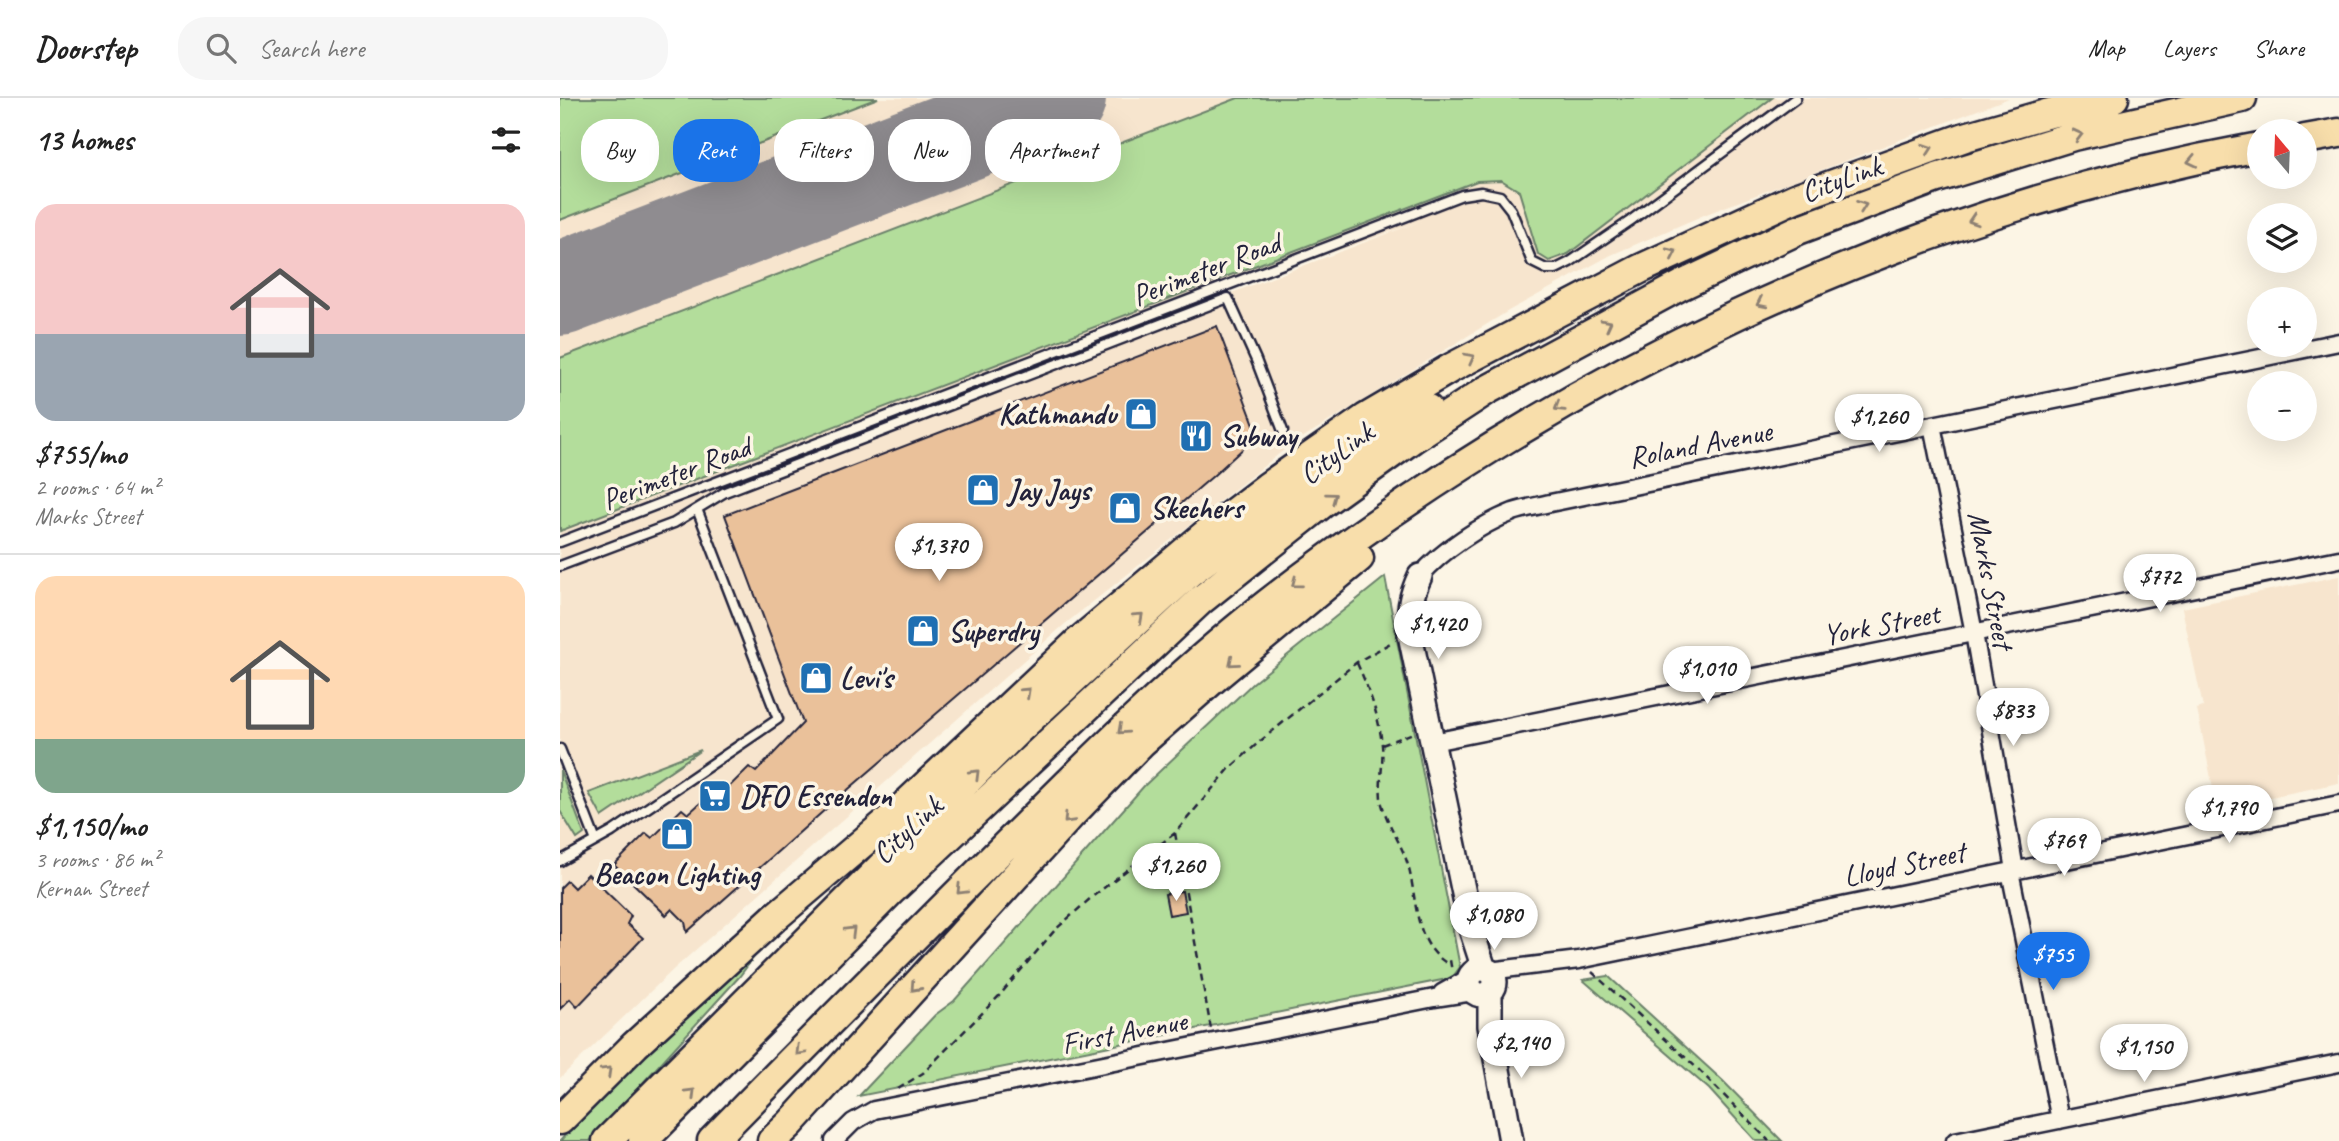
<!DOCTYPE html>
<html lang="en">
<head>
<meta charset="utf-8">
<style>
  body { margin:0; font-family:Caveat,sans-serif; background:#f6f6f6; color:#222; height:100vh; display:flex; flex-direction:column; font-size:26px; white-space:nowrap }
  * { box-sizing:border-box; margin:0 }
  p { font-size:23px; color:#767676 }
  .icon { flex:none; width:38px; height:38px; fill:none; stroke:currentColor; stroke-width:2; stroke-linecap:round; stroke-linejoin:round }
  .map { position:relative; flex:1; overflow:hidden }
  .drawer { display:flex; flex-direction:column; background:#fff; width:560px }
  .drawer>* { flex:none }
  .guide { position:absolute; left:21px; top:21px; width:665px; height:63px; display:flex; gap:14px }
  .needle { width:46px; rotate:341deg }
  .tools { position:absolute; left:1687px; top:21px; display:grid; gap:14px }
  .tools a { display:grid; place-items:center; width:70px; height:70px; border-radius:50%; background:#fff; box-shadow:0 7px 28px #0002; font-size:35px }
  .price { position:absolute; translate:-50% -60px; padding:0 16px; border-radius:24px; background:#fff; color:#222; font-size:23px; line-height:46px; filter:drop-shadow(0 2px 4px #0008) }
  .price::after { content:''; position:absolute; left:50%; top:42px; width:21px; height:16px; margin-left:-10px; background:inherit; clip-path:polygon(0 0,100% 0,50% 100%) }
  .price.on { background:#1a73e8; color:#fff }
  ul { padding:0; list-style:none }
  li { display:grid; align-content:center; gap:14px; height:371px; padding:0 35px }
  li+li { border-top:2px solid #e0e0e0 }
  li span { display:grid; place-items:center; height:217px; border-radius:21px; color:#555 }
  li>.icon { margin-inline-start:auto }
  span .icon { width:126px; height:126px; fill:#fffc; stroke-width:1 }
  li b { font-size:30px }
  h2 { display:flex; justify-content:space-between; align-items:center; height:84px; padding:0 35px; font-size:30px }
  .chip { padding:0 24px; border-radius:28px; background:#fff; box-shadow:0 7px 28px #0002; font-size:24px; line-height:63px }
  .chip.on { background:#1a73e8; color:#fff }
  header { display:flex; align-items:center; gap:42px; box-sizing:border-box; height:98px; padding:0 35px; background:#fff; border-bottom:2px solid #e0e0e0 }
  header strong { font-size:33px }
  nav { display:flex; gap:38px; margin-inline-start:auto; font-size:24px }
  .search { width:490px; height:63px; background:#f6f6f6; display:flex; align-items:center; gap:18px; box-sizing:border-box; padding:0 24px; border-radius:28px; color:#767676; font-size:26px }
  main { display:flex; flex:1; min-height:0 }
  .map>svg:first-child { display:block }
  .built { fill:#f7e5ce }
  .green { fill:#b3dd9b; stroke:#6a806b; stroke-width:2 }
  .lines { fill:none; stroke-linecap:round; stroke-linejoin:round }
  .runway { stroke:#8f8c90; stroke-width:94 }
  .building { fill:#eac19a; stroke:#22223b; stroke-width:2 }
  .lane-casing { stroke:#22223b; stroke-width:13 }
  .street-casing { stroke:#22223b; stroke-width:21 }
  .secondary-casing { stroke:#22223b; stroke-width:28 }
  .highway-casing { stroke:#22223b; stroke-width:33 }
  .path { stroke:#22223b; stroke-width:2.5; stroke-dasharray:7 5; stroke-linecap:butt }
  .lane { stroke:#fcf5e5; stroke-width:8 }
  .street { stroke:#fcf5e5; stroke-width:16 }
  .secondary { stroke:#fcf5e5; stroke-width:23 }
  .highway { stroke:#f8deab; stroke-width:28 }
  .oneway { stroke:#8d8073 }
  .labels { text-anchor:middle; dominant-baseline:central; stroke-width:7; stroke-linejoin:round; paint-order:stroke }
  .street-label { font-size:30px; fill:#22223b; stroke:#fcf5e5 }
  .poi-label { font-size:30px; font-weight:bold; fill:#22223b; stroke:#fcf5e5; text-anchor:start }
</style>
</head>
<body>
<header>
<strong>Doorstep</strong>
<div class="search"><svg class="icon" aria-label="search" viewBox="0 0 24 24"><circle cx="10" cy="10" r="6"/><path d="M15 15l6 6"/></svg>Search here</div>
<nav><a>Map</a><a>Layers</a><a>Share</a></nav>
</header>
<main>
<section class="drawer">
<h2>13 homes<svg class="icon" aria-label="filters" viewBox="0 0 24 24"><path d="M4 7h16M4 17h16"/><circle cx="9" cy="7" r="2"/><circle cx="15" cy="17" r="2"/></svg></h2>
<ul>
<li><span style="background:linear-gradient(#f6c9c9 60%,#9aa5b1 0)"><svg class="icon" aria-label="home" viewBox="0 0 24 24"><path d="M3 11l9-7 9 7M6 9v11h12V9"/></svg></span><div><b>$755/mo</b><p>2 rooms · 64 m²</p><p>Marks Street</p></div></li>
<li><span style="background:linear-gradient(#ffd9b3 75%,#7fa58c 0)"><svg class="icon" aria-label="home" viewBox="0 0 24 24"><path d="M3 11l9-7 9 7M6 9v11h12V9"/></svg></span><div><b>$1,150/mo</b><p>3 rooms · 86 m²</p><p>Kernan Street</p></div></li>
</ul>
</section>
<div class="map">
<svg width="1779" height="1043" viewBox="0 0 1779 1043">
  <rect width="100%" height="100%" fill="#fcf5e5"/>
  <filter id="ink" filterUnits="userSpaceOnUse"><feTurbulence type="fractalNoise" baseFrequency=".0143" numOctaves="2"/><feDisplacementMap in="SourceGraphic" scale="14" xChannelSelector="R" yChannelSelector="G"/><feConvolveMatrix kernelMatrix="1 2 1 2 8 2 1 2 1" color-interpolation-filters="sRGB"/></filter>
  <g filter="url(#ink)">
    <path class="built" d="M 0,0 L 1449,0 L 1144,117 L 1051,157 L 950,212 L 729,348 L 505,526 L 115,870 L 0,980 L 0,450 L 861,123 L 666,192 L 0,447 Z
      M 1779,478 L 1779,685 L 1657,710 L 1637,611 L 1643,609 L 1622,510 Z"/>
    <path class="green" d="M 0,0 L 318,0 L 0,122 Z
      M 678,0 L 1212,0 L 1008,156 L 989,163 L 978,156 L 959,93 L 941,82 L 917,83 L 0,433 L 0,260 Z
      M 825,479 L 900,869 L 892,880 L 299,998 L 375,917 L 394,903 L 584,688 L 693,585 Z
      M 141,652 L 42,719 L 29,695 Z
      M 0,672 L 24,736 L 17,741 L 0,713 Z
      M 188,854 L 194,859 L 179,879 L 30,1043 L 0,1043 L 55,982 L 58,984 Z
      M 1048,878 L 1163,983 L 1222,1043 L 1196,1043 L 1149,991 L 1023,882 Z"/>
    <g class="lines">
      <path class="runway" d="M 0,191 L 499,0"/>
    </g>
    <path class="building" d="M 657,228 L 698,337 L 653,378 L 276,702 L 127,834 L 125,824 L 112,811 L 106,817 L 54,767 L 86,735 L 92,740 L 122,711 L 128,716 L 156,691 L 162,696 L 189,669 L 196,674 L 243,625 L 165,417 Z
      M 28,776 L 71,818 L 67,826 L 83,840 L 17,909 L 10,901 L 0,911 L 0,790 L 7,783 L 14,790 Z
      M 622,793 L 626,814 L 609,817 L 605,796 Z"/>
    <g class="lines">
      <defs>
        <path id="lane" d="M 0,444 L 902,97 L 921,94 L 940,98 L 951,112 L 972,164 L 986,171 L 996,171 L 1010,164 L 1070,123 L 1236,0
          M 0,468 L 114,425 L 165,394 L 668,200 L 696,262 L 723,333
          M 0,651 L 36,743
          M 0,763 L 52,734 L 218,621 L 137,411"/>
        <path id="street" d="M 1372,327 L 1414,535 L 1455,772
          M 860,478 C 881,453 922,426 953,414 C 965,410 978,408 990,405 L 1779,244
          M 873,644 L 1779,461
          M 1450,773 L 1500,1022
          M 929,873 L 1019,862 L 1779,706
          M 882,895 L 909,880
          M 274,1043 L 293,1024 L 314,1012 L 874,900 L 913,894
          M 1395,1043 L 1779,965"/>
        <path id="secondary" d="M 860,478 C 850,499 848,514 850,537 L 912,834 L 924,871
          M909 884a13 13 0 1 1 26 0a13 13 0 1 1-26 0Z
          M 930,894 L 930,928 L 951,1043"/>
        <path id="highway" d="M 1745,41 L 1779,35
          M 0,1022 L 75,947 L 214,820 L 327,724 L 518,544 L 647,435 L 707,389 L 806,320 L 891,270 L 1080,171 L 1235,100 L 1405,39 L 1486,16 L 1554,0
          M 47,1043 L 455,635 L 630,474 L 730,399 L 815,341 L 868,311
          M 83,1043 L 332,792 L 641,502 L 763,405 L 852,341 L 927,292 L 1122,187 L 1238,132 L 1377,80 L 1513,38 L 1682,0
          M 152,1043 C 242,951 333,860 424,769 C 515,678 606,585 707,506 C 997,280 1336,115 1699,49
          M 212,1043 L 230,1026 L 511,717 L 582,644 L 658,577 L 799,460"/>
      </defs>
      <use href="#lane" class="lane-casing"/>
      <use href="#street" class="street-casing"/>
      <use href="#secondary" class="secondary-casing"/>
      <use href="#highway" class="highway-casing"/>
      <path class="path" d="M 797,565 C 809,592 819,617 822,647 C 824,665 818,689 822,706 C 827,725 839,742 846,761 C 858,794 851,841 885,864 L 890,862 L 892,874
        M 822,647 L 853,635
        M 615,735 L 651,931
        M 1032,874 L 1138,971 L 1209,1043
        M 338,991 L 363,975 L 439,898 L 495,832 L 532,799 L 615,735 L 670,670 L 698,645 L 797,564 L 834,543"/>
      <use href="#lane" class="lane"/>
      <use href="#street" class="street"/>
      <use href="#secondary" class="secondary"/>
      <use href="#highway" class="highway"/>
    </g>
    <defs><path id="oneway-chevron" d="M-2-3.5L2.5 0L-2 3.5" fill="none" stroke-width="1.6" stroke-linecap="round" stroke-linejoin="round" transform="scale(1.75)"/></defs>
    <g class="oneway">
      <use href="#oneway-chevron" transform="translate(1518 37) rotate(-14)"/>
      <use href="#oneway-chevron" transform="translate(1368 51) rotate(-19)"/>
      <use href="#oneway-chevron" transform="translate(1632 63) rotate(168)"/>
      <use href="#oneway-chevron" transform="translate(1302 108) rotate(-20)"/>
      <use href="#oneway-chevron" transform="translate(1413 122) rotate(162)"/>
      <use href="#oneway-chevron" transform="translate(1112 155) rotate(-25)"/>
      <use href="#oneway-chevron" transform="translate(1201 205) rotate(154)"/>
      <use href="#oneway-chevron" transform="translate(1047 226) rotate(-28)"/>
      <use href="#oneway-chevron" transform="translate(910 260) rotate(-28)"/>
      <use href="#oneway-chevron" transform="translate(999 309) rotate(148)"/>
      <use href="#oneway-chevron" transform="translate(772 399) rotate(-36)"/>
      <use href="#oneway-chevron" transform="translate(736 485) rotate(143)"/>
      <use href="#oneway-chevron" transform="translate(579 519) rotate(-42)"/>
      <use href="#oneway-chevron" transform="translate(673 564) rotate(140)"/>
      <use href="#oneway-chevron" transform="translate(466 594) rotate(-43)"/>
      <use href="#oneway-chevron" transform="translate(562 632) rotate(138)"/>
      <use href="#oneway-chevron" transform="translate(415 676) rotate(-45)"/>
      <use href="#oneway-chevron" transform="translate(508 721) rotate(133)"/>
      <use href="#oneway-chevron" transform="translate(401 792) rotate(135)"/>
      <use href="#oneway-chevron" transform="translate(291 833) rotate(-45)"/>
      <use href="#oneway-chevron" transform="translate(355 889) rotate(132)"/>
      <use href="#oneway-chevron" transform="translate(240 953) rotate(135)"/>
      <use href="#oneway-chevron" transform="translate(47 973) rotate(-44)"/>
      <use href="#oneway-chevron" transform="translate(131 995) rotate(-45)"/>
    </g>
  </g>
  <defs>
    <symbol id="shop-square" viewBox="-11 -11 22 22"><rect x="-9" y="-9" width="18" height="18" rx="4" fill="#1f6fb2" stroke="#fcf5e5"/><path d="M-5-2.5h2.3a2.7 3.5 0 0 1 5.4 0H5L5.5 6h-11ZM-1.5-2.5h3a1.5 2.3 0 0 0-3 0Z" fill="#fff"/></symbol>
    <symbol id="restaurant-square" viewBox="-11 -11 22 22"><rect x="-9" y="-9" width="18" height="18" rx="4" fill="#1f6fb2" stroke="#fcf5e5"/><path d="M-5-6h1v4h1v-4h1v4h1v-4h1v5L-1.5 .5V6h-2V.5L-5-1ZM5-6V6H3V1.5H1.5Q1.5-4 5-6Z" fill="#fff"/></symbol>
    <symbol id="supermarket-square" viewBox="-11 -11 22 22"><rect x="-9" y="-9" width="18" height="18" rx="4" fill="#1f6fb2" stroke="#fcf5e5"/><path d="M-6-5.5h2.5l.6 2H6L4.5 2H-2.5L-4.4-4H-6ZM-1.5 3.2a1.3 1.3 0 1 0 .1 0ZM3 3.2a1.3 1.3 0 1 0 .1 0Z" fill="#fff"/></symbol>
  </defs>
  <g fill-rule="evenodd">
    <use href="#shop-square" x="562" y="297" width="38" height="38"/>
    <use href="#restaurant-square" x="617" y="319" width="38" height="38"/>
    <use href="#shop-square" x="404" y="373" width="38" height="38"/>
    <use href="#shop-square" x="546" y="391" width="38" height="38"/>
    <use href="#shop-square" x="344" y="514" width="38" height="38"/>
    <use href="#shop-square" x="237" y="561" width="38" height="38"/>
    <use href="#supermarket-square" x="136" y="679" width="38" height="38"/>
    <use href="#shop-square" x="98" y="717" width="38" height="38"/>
  </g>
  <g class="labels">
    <g class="street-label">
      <text transform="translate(1281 81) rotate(-20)">CityLink</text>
      <text transform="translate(646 171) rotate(-21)">Perimeter Road</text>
      <text transform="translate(1140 346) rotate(-11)">Roland Avenue</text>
      <text transform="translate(776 355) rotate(-36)">CityLink</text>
      <text transform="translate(116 375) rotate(-21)">Perimeter Road</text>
      <text transform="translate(1431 482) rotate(79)">Marks Street</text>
      <text transform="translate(1321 526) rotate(-11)">York Street</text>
      <text transform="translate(347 732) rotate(-43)">CityLink</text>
      <text transform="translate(1344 766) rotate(-12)">Lloyd Street</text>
      <text transform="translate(564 934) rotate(-11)">First Avenue</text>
    </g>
    <g class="poi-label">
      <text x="556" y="316" text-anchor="end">Kathmandu</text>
      <text x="660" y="338">Subway</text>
      <text x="448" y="392">Jay Jays</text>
      <text x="590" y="410">Skechers</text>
      <text x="388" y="533">Superdry</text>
      <text x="280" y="580">Levi's</text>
      <text x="180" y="698">DFO Essendon</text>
      <text x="117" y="776" text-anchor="middle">Beacon Lighting</text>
    </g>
  </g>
</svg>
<div class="tools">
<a><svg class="needle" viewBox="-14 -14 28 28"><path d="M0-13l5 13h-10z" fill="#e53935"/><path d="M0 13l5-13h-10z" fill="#767676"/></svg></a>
<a><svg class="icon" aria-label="layers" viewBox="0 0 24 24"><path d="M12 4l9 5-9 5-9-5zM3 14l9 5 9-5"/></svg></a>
<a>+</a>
<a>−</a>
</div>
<b class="price" style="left:1319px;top:356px">$1,260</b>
<b class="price" style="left:379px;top:485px">$1,370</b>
<b class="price" style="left:1600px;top:516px">$772</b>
<b class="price" style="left:878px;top:563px">$1,420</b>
<b class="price" style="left:1147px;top:608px">$1,010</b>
<b class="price" style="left:1453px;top:650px">$833</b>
<b class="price" style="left:1669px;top:747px">$1,790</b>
<b class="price" style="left:1504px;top:780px">$769</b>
<b class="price" style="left:616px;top:805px">$1,260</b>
<b class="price" style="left:934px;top:854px">$1,080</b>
<b class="price on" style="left:1493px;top:894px">$755</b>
<b class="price" style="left:961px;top:982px">$2,140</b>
<b class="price" style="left:1584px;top:986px">$1,150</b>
<div class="guide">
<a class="chip">Buy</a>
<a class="chip on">Rent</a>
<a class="chip">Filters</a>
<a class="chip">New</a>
<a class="chip">Apartment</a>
</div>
</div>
</main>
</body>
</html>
